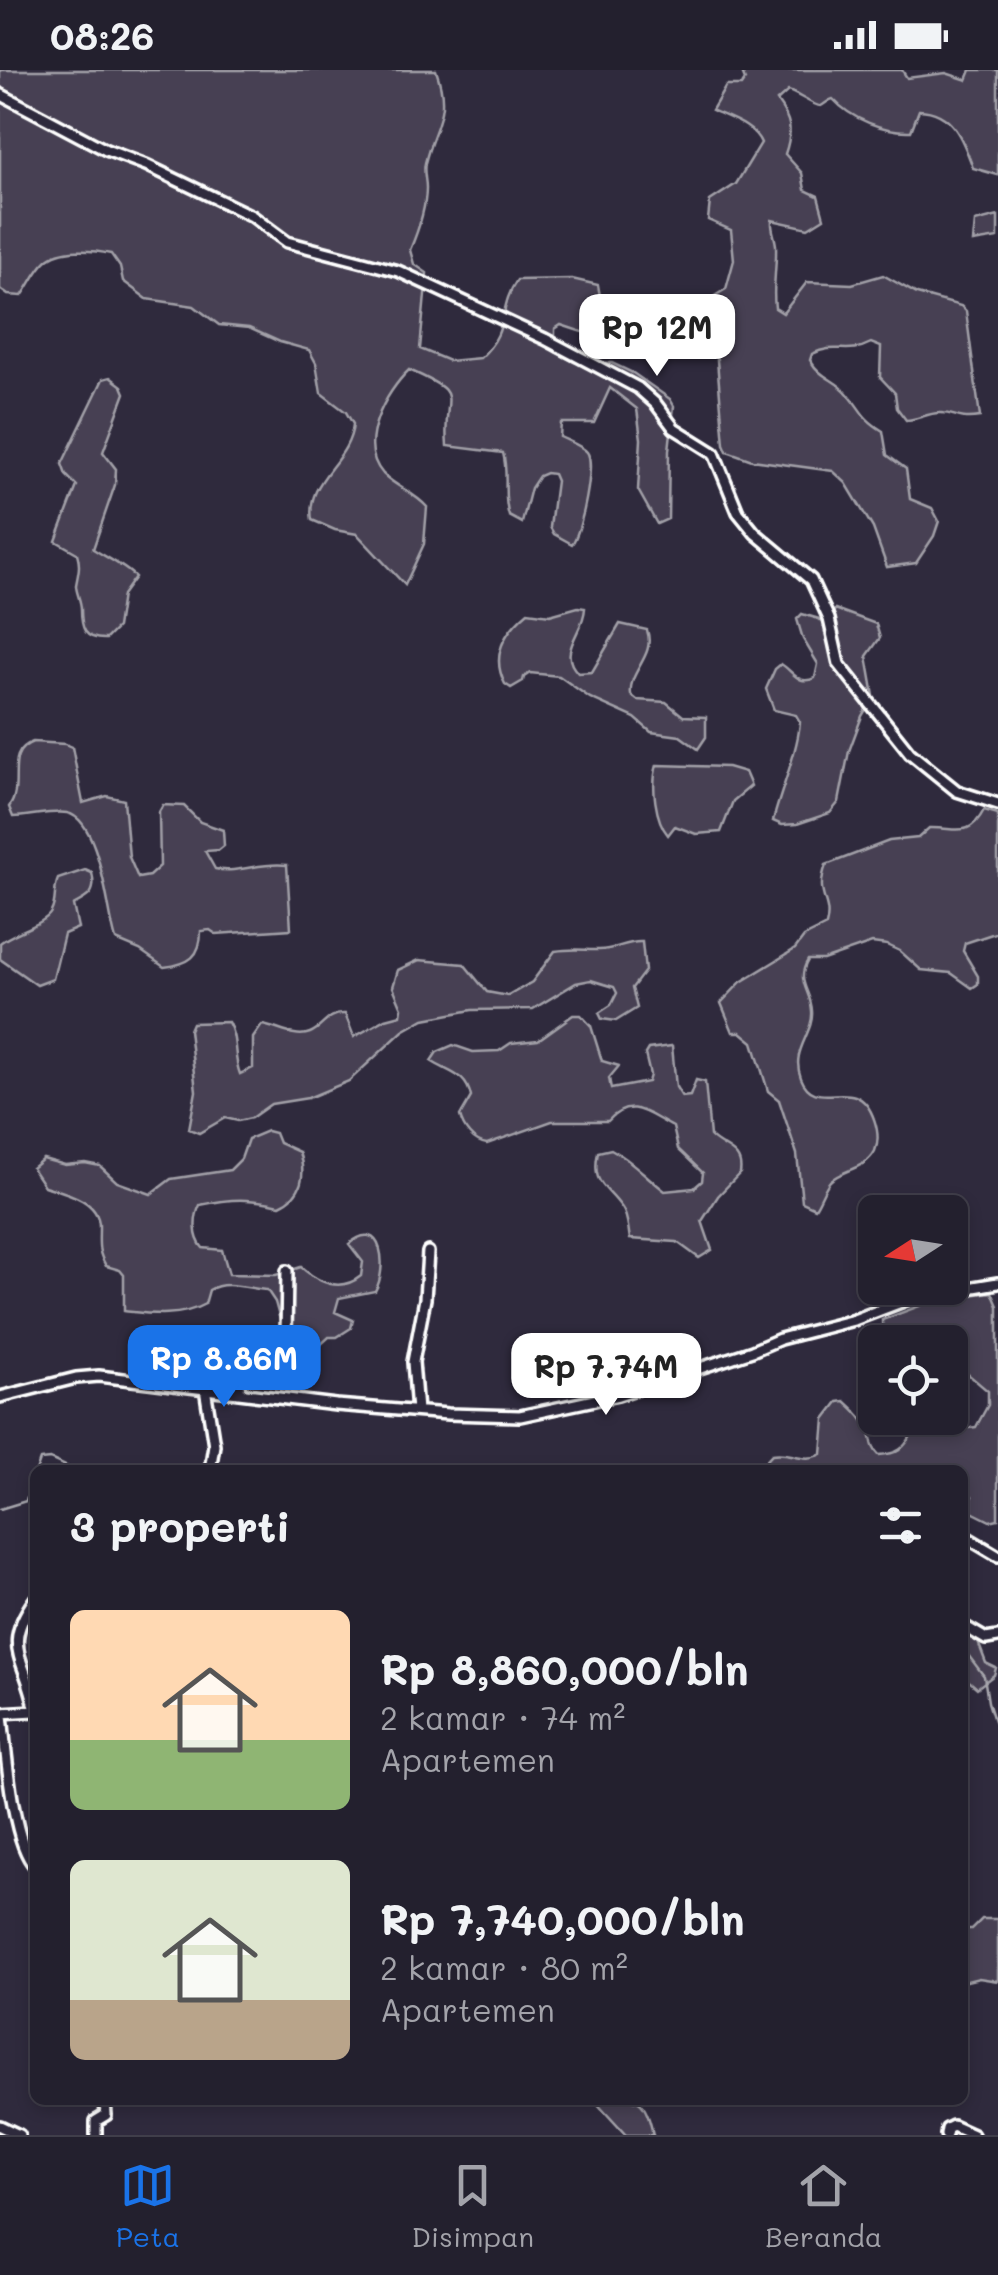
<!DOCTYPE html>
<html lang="id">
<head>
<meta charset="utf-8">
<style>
  body { margin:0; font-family:Mali,sans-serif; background:#2f2d3a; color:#f1f3f6; height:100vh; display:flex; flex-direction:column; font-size:38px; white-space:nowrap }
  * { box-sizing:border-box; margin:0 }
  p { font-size:32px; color:#a3a3aa }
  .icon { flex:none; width:55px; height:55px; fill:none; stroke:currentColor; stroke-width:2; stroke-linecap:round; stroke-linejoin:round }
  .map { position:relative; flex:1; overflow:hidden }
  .details { position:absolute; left:30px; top:1395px; width:938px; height:640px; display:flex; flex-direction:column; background:#23202e; border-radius:15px; box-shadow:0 5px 15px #0003,0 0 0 2px #403e4a }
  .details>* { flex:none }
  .needle { width:65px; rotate:258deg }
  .tools { position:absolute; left:858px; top:1125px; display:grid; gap:20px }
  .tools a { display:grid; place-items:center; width:110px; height:110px; border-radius:15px; background:#23202e; box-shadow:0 5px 15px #0003,0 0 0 2px #403e4a; font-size:50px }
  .price { position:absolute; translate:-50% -85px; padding:0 22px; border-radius:20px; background:#fff; color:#222; font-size:32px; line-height:65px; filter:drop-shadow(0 2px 5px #0008) }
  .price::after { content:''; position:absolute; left:50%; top:60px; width:30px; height:22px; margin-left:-15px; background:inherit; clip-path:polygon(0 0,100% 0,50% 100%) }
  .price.selected { background:#1a73e8; color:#fff }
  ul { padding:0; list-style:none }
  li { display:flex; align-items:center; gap:30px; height:250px; padding:0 40px }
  li span { display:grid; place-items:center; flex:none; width:280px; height:200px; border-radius:15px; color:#555 }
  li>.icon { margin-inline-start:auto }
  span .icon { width:120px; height:120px; fill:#fffc; stroke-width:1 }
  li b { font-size:42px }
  h2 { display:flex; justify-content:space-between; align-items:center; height:120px; padding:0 40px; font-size:42px }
  .status { display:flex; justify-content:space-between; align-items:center; height:70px; padding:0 50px; background:#23202e; direction:ltr }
  .status svg { height:28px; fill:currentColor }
  .menu { display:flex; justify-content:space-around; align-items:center; height:140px; border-top:2px solid #403e4a; background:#23202e; font-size:28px; color:#a3a3aa }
  .menu a { display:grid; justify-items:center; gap:5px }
  .menu .selected { color:#1a73e8 }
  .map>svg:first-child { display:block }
  .green { fill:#464152; stroke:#a2a0a8; stroke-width:2.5 }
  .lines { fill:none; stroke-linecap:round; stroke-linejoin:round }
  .stream { stroke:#a7a6ad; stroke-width:2.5 }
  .street-casing { stroke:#fff; stroke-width:16 }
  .street { stroke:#2f2a3d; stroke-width:9 }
</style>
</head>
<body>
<div class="status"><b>08:26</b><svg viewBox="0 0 49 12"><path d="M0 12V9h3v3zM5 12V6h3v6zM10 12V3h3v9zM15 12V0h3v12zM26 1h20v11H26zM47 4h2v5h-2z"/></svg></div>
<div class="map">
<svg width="998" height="2065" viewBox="0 0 998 2065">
  <rect width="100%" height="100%" fill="#2f2a3d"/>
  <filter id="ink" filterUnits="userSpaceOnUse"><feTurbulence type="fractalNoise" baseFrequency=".01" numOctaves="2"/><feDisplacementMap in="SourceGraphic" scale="20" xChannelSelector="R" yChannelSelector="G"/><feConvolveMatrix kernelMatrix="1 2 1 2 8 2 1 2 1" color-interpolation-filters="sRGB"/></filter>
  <g filter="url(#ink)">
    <path class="green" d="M 0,0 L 436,0 C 451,44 435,52 425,93 C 423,102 426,109 426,118 C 426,138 418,161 410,180 L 414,194 L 427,203 L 420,279 L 449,291 L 480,288 C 511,260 497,239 517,210 L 572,209 L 598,215 L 602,237 L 597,259 L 582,262 L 561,255 L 555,259 L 555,282 L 574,292 L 612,293 L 633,303 L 670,329 L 674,336 L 669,380 L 668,449 L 657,454 L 638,420 L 641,369 L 637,339 L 610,318 L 594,353 L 561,353 L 560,367 C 568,371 582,376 587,382 C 596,393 581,464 572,474 L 554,464 L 550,457 L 556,411 L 553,404 L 546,403 L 539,406 L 531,418 L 522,453 L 509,446 C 502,425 509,404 503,383 L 447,376 C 442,321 468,326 409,300 C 386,322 356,374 383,404 C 396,417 415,423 427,437 L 424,474 L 405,515 L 357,464 L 335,460 L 312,450 C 305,410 350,392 353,354 L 346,342 L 321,323 L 316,293 L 309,280 L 280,272 L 249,258 L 219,255 L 194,236 L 147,229 L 123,211 L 120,197 L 111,184 C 93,180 60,177 46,191 C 36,200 30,215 22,226 L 8,225 L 0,219 Z
      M 741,0 L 902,0 L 907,8 L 946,3 L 967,10 L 971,0 L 998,0 L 998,105 L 973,98 C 963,70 953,41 919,40 L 911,61 C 884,62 851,49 833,29 C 828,30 825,34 821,36 C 817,38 796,23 788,21 L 777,31 C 791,50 793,60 785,84 L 802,103 L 805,120 L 818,126 L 824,148 L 808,158 L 772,150 C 771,159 775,166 776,175 C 777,197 772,216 775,238 L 783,243 L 807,212 L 852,214 L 883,205 L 917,224 L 961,236 L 966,241 L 980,347 C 955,351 956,342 939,343 C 928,343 917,350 906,350 L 897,338 L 895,323 L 880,307 L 881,277 L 871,273 C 846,286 837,272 812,284 L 810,290 C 821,309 836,309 848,324 C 863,342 861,347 883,361 L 887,385 L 906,399 L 910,429 L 932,438 L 939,451 L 934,466 L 916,493 L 887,497 L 873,458 L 846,413 L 833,401 L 752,390 L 727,381 L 724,374 L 715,266 L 708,230 L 726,219 L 734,190 L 731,160 L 708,150 L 710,131 L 736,114 L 761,73 C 754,55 728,48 712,40 L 726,16 L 741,16 L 745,10 Z
      M 998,146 L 998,168 L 973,172 L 975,152 Z
      M 110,307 L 122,316 L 125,323 L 103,382 L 116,399 L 115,415 L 93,479 C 104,486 126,497 135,507 L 122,525 L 117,558 L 106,569 C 84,570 81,558 81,539 C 81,530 76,523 76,515 C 78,503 81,496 77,483 L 56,471 L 77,416 L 66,405 L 62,394 L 103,309 Z
      M 578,537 L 585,538 C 584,563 556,581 578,603 L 592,602 L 620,554 L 647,560 C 656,587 628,600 631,625 L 637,630 L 666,632 L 683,646 L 706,647 L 706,667 L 698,679 L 680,666 L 651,662 L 635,648 L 590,628 L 559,606 L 530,603 L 524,607 L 523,611 L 511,618 L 505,614 C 490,585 505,561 528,542 L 550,545 Z
      M 835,539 L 876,554 L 880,568 L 867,586 L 874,626 L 862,646 L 849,681 L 839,732 L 830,743 L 797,754 L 782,755 L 773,751 C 780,723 798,680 800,652 L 796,645 L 774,640 L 766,619 L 775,599 L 781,594 C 794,602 798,616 815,608 L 818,594 L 803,569 L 797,549 L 802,544 L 819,549 L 825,554 L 831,549 Z
      M 33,672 L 65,674 L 72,677 L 83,733 L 107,726 L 124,730 L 129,787 L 138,808 L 149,806 L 160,796 L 159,742 L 163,735 L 184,736 L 200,752 L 223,760 L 224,776 L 219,780 L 205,781 L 215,799 C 239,804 262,791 287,795 L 291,859 L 216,864 L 210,860 L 201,861 C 201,887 189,894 164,897 L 140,880 L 116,870 C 107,843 101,750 67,743 C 55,740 27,747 13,747 L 9,737 C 25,716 3,682 33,672 Z
      M 657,695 L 728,697 L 745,702 L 751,716 L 733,731 L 721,762 L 696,764 L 675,756 L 668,765 C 655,750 651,715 657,695 Z
      M 984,740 L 998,744 L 998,862 L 965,873 L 963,881 L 978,906 L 978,914 L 972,918 L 951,903 L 921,900 L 900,881 L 887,875 L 872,873 L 823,890 L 808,890 C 795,912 811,920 812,941 C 814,964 790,980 801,1008 C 812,1036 836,1019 855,1026 C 873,1033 882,1065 875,1081 C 866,1099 843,1099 830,1111 C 824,1118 820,1131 815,1138 L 802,1132 L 797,1084 L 779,1030 L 768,1021 L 753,972 L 741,962 L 733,962 L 721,933 L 741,912 L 795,879 L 804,867 L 826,856 C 833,830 814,828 826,795 L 889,771 L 918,768 L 929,758 C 956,757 969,769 984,740 Z
      M 85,800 L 92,803 C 97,823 89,827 73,835 L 78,858 L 64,864 L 53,909 L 37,915 L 0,889 L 0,873 C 12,863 45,854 51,842 C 57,832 53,820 58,809 Z
      M 642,872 L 645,901 L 632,918 L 637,938 L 616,951 L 602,949 L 599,943 L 611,935 L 617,923 L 614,917 L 591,910 L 576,913 L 533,939 L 472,940 L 424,949 L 403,961 L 349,1011 L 308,1028 L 271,1034 L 251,1048 L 238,1051 L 225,1048 L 199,1063 L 189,1059 L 196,1021 L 189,960 L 192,953 L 228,952 C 238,969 233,987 240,1004 L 253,998 L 253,968 L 262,955 C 277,957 295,969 310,963 C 325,957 326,943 345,944 L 354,967 L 386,949 L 401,945 L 402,938 L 393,917 L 398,900 L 419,890 L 464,894 L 487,922 L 508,926 L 532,912 L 555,881 C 572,878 583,880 599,880 C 615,880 627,871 642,872 Z
      M 573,945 L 581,945 L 591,956 L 602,991 L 619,996 L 609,1008 L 611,1019 L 648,1012 L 650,1005 L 645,984 L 648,979 L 672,976 L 676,1017 L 682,1027 L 690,1026 L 696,1010 L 705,1012 L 710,1066 C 722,1079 744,1080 740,1103 L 718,1126 L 702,1151 L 712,1180 L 699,1188 L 677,1172 L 630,1169 C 628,1159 628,1146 622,1138 C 606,1115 591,1115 598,1082 L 611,1079 C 632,1090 646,1107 665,1121 L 694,1118 L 702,1111 L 703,1103 L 678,1079 L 673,1057 C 647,1044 631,1026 608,1051 L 552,1051 L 487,1074 C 473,1072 463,1058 460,1046 L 471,1027 C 466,1003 449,1003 431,991 L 437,982 L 453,975 L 473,982 L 499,981 L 511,973 L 538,970 Z
      M 267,1061 L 275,1063 L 279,1073 L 299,1082 C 306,1104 303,1125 280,1135 C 248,1128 233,1128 200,1135 C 194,1147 193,1167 203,1178 L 222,1180 L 229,1204 L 276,1205 L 301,1197 C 319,1213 340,1223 361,1206 L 363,1192 L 349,1174 C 383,1145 388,1199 375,1221 L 339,1228 L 335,1242 L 353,1250 L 351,1258 L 337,1267 L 329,1267 L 306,1288 L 300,1285 L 297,1270 L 283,1261 L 275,1232 L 267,1220 C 248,1219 226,1209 209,1220 L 205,1234 C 180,1248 151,1244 124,1241 L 124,1205 L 120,1200 L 106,1196 C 97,1181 99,1174 99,1157 C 100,1130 64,1122 44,1116 L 32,1098 L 43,1089 L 65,1095 L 85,1093 L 100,1096 L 117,1112 L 151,1124 L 171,1109 L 230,1100 L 241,1089 L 248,1069 Z
      M 992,1222 L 998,1236 L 998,1449 L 990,1451 L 972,1442 L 972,1426 L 963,1418 L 962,1400 L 757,1400 L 772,1384 C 791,1380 803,1394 822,1384 L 825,1349 L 838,1332 L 845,1331 C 853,1338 864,1349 869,1360 C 873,1371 870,1376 879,1385 C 897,1384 905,1379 913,1362 C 932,1356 955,1361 976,1357 L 988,1335 L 988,1321 L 950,1289 L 950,1272 L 883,1272 L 882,1250 L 938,1229 Z
      M 962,1542 L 968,1567 L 978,1572 L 986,1593 L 996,1598 L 994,1605 L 977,1618 L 963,1606 Z
      M 982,1849 L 998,1849 L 998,1911 L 979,1908 L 963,1912 L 963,1859 L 972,1859 Z
      M 594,2030 C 635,2030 644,2020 653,2065 L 626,2065 Z"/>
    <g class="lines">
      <path class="stream" d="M 150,1400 L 166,1396 L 175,1400
        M 282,1400 L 313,1397 L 324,1400
        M 0,1439 L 26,1431 L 40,1390 L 50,1389 L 74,1400
        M 962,1577 L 984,1606 L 988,1632 L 998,1663"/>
      <defs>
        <path id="street" d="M 0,24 L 106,80 L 146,95 L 252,146 L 287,172 L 398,201 L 545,269 L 638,318 L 656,334 L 674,358 L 714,383 L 738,442 L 755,463 L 811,510 L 829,549 L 839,594 L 910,683 L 957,721 L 998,734
          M 205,1318 L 214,1375 L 210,1400
          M 239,1322 L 242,1277 L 280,1273 L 286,1269 L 287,1201
          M 0,1327 L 76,1308 L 99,1306 L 336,1335 L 448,1344 L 520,1346 L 618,1325 L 752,1281 L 780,1269 L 854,1250 L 914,1227 L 998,1213
          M 417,1341 L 413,1292 L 425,1229 L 428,1182
          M 966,1467 L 998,1486
          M 35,1529 C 1,1577 25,1587 35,1637
          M 962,1555 L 986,1569 L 998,1567
          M 0,1643 L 35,1641
          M 2,1645 C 6,1680 12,1773 35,1796
          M 0,2056 L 19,2065
          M 96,2065 L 96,2051 L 106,2045 L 105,2030
          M 946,2065 L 947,2059 L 953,2056 L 973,2065"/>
      </defs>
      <use href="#street" class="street-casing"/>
      <use href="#street" class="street"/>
    </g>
  </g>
</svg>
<div class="tools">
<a><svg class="needle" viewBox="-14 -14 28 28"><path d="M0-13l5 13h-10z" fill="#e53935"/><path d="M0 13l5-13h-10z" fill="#a3a3aa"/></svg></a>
<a><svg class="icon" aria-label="locate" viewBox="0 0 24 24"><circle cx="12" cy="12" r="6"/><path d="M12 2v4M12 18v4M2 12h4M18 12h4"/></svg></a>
</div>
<b class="price" style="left:657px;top:309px">Rp 12M</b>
<b class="price selected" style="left:224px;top:1340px">Rp 8.86M</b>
<b class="price" style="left:606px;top:1348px">Rp 7.74M</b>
<section class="details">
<h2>3 properti<svg class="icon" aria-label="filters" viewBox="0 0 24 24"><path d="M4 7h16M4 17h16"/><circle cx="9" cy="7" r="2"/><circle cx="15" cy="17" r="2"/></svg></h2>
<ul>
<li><span style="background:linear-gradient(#ffd9b3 65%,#8fb573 0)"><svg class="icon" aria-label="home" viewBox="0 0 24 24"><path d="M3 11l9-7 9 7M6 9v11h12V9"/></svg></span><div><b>Rp 8,860,000/bln</b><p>2 kamar · 74 m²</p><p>Apartemen</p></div></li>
<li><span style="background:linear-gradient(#dfe7d0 70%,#b9a48a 0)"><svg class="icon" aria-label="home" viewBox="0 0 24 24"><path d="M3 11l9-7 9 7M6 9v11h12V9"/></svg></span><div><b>Rp 7,740,000/bln</b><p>2 kamar · 80 m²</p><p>Apartemen</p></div></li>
</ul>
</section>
</div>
<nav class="menu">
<a class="selected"><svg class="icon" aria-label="map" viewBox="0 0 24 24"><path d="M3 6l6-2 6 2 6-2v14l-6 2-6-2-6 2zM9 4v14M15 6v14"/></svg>Peta</a>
<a><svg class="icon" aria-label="saved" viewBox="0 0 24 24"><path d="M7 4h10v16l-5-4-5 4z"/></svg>Disimpan</a>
<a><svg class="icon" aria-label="home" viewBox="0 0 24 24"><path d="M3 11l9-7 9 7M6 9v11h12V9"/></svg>Beranda</a>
</nav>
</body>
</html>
